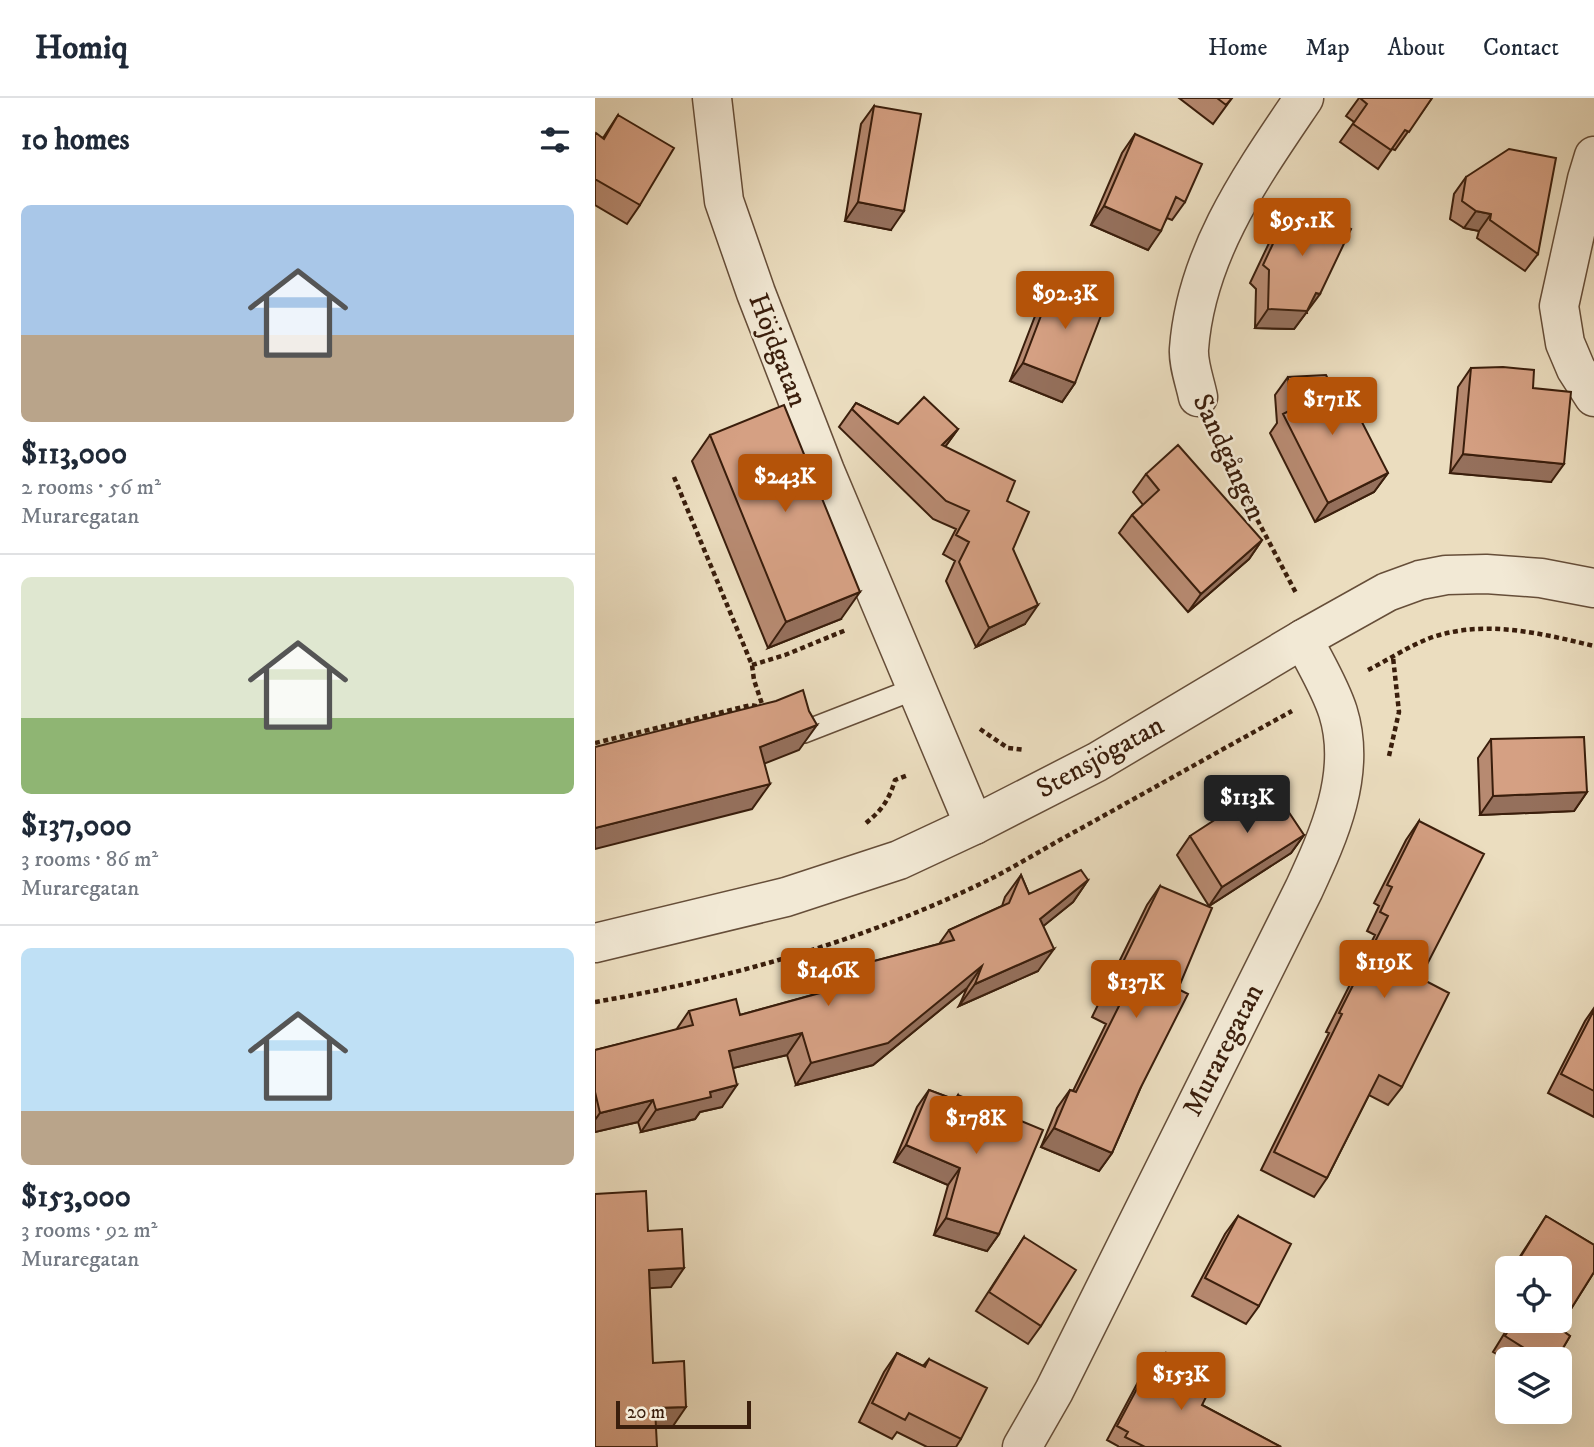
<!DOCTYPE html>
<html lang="en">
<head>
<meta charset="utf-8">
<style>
  body { margin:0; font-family:"IM FELL DW Pica",serif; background:#f2f2f3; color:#1f2937; height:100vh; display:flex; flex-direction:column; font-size:26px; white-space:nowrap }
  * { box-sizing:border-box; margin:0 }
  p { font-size:23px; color:#747a83 }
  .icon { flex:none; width:38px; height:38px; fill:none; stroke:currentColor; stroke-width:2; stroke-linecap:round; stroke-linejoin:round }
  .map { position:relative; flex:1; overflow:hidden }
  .side { display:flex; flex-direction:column; background:#fff; width:595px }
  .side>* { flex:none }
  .tools { position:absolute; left:900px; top:1158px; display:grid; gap:14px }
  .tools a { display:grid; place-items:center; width:77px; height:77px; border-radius:10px; background:#fff; box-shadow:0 7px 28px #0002; font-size:35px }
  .scale { position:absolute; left:21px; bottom:18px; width:135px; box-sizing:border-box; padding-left:7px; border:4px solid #3a1e0c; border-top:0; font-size:19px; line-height:24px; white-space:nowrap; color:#3a1e0c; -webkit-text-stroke:5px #f2e9d5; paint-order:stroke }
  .price { position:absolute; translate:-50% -60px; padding:0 16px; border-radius:7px; background:#b45309; color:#fff; font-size:23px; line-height:46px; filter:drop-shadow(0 2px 4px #0008) }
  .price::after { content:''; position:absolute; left:50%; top:42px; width:21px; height:16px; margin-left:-10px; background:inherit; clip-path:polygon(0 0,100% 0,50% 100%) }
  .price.current { background:#222; color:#fff }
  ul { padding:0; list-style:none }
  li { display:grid; align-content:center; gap:14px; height:371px; padding:0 21px }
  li+li { border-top:2px solid #e0e1e3 }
  li span { display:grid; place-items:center; height:217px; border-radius:10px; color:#555 }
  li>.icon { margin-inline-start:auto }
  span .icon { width:126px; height:126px; fill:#fffc; stroke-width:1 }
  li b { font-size:30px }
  h2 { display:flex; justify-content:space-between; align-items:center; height:84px; padding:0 21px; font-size:30px }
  header { display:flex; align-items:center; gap:42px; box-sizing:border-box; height:98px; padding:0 35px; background:#fff; border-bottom:2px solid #e0e1e3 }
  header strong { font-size:33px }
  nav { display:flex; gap:38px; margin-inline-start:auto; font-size:24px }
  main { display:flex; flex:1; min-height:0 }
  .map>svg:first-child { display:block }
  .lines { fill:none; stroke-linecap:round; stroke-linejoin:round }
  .service-casing { stroke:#664e39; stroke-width:24 }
  .minor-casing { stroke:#664e39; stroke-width:41 }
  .tertiary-casing { stroke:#664e39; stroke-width:41 }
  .path { stroke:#3a1e0c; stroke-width:4.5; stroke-dasharray:5 3.5; stroke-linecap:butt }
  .service { stroke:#f2e9d5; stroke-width:21 }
  .minor { stroke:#f2e9d5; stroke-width:38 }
  .tertiary { stroke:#f2e9d5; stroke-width:38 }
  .wall { fill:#b78a71; stroke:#3a1e0c; stroke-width:2 }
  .shaded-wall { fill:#95705c; stroke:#3a1e0c; stroke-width:2 }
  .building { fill:#d5a083; stroke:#3a1e0c; stroke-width:2 }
  .labels { text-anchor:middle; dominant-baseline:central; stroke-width:5; stroke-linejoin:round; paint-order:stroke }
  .street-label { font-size:28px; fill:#3a1e0c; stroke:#f2e9d5 }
</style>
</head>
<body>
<header>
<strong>Homiq</strong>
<nav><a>Home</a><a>Map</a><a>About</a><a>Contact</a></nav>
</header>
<main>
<section class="side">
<h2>10 homes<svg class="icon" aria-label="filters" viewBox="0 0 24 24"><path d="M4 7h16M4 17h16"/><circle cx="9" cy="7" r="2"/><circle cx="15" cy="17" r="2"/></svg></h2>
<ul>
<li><span style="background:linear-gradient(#a9c7e8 60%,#b9a48a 0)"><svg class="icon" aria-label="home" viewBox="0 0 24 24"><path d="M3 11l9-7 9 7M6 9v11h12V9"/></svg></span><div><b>$113,000</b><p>2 rooms · 56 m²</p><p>Muraregatan</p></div></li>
<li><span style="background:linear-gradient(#dfe7d0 65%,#8fb573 0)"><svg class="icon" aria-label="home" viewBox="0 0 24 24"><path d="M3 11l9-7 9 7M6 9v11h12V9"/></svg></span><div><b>$137,000</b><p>3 rooms · 86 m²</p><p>Muraregatan</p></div></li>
<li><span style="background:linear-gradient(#bfe0f5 75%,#b9a48a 0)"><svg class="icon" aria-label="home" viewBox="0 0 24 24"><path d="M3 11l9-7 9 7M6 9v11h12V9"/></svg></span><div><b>$153,000</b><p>3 rooms · 92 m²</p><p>Muraregatan</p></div></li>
</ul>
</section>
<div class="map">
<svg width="999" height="1349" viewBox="0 0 999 1349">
  <rect width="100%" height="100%" fill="#ebddbf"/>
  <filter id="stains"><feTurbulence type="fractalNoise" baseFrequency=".00286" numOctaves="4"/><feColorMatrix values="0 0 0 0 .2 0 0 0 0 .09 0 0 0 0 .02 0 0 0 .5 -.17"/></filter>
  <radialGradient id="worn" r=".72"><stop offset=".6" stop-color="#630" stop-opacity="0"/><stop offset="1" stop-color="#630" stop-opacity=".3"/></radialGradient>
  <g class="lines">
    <defs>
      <path id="service" d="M 209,634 L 322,590"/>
      <path id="minor" d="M 117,0 L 129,103 L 161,195 L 230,373 L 379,727
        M 999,58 L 992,81 L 964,208 L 970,245 L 981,271 L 999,299
        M 603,299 C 600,284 593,266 594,251 C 601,155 657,77 709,0
        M 427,1349 L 459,1293 L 709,791 C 734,737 762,675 743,614 C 735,589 720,565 708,541"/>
      <path id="tertiary" d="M 0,845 L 191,799 L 304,762 L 379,727 L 502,664 L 708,541 L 792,494 L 825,482 L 851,477 L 891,476 L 946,480 L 999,490"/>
    </defs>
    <use href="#service" class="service-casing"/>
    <use href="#minor" class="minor-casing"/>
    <use href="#tertiary" class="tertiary-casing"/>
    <path class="path" d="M 621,338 L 654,406 L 701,495
      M 79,379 L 157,567 L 159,582 L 168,609
      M 157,567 L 190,557 L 251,532
      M 773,572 C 793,562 814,548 835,540 C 889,521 945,535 999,548
      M 385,631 L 413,650 L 430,652
      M 0,645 L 156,607 L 166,609
      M 794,658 L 804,614 L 798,559
      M 271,725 C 287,712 294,702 300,682 L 313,677
      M 0,904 C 134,881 283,839 405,776 C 431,762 457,746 483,732 C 555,692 626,652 697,613"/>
    <use href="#service" class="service"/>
    <use href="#minor" class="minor"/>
    <use href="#tertiary" class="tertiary"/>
  </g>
  <path class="wall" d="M 584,0 L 637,0 L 618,26 Z
    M 764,0 L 837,0 L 800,52 L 797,51 L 783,71 L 745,44 L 759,24 L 751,18 Z
    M 279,8 L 296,132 L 250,123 L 266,26 Z
    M 23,17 L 45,107 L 32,126 L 0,107 L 0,37 L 8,40 Z
    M 540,36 L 590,104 L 577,122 L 572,120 L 553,152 L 496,127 L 527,55 Z
    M 871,79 L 943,156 L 930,173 L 882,140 L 884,133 L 869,130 L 855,121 L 859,96 Z
    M 697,105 L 712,215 L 711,215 L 699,231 L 660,230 L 661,191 L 655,185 L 684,124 Z
    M 460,181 L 480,285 L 467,304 L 415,283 L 447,200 Z
    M 876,270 L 938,290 L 956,384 L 855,375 L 863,289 Z
    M 693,279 L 738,292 L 793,375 L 779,394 L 720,424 L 675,335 L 682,325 L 680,297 Z
    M 261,305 L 303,326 L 363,331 L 350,349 L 412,403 L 418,451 L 430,526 L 381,549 L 351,483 L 360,463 L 348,456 L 361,431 L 338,421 L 244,329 Z
    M 115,337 L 246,521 L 173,550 L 97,363 Z
    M 551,376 L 667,442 L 654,461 L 593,514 L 524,435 L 537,417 L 548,407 L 538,394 Z
    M 896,641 L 992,694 L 979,713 L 885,717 L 883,660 Z
    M 824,723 L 825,880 L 807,989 L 793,1007 L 774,997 L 732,1080 L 719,1099 L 666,1072 L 734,935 L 731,934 L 780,837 L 772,833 L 784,808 L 779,805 L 811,742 Z
    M 709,737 L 696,755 L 614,808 L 582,757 L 595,738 Z
    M 426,777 L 434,796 L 493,782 L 478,804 L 448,828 L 443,873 L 364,908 L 372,890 L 278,967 L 201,987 L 192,957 L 138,970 L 127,1009 L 105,1014 L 100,1021 L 46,1034 L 43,1024 L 0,1034 L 0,952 L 81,932 L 94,913 L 145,917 L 246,889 L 260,868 L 344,846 L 354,832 L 407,808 L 410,799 Z
    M 565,788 L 583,891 L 545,991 L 517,1055 L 504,1073 L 446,1049 L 462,1010 L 475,992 L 478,993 L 511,926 L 497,919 L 552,807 Z
    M 999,910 L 999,1019 L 953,995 L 990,923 Z
    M 334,992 L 360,1002 L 363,997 L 404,1136 L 392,1153 L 339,1137 L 353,1087 L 299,1064 L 322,1009 Z
    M 643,1118 L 664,1208 L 651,1226 L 597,1198 L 630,1136 Z
    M 951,1118 L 999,1147 L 999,1174 L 964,1230 L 975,1238 L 961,1262 L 912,1262 L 898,1254 L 917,1223 L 964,1223 L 964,1171 L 917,1171 Z
    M 429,1139 L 446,1228 L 433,1246 L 381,1213 Z
    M 912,1179 L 912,1191 L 906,1188 Z
    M 912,1207 L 912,1215 L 908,1213 Z
    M 302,1255 L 328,1268 L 334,1261 L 366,1341 L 361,1349 L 332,1349 L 302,1334 L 297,1341 L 264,1324 L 289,1274 Z
    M 571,1255 L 607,1307 L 686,1349 L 523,1349 L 523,1348 L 512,1342 L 543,1284 L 553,1270 L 560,1273 Z"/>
  <path class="shaded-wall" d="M 263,104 L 309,113 L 296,132 L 250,123 Z
    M 509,108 L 566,133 L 553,152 L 496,127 Z
    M 881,113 L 896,116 L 884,133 L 869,130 Z
    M 721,195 L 725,196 L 699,231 L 660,230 L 673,211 Z
    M 428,265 L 480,285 L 467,304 L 415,283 Z
    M 363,331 L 350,349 L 347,347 Z
    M 868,356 L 969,366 L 956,384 L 855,375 Z
    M 793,375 L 779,394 L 720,424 L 733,405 Z
    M 667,442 L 654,461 L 593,514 L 606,496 Z
    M 265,494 L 246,521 L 173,550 L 191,524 Z
    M 443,507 L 430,526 L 381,549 L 394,530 Z
    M 222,627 L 204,652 L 148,674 L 165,649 Z
    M 175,686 L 157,711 L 0,751 L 0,730 Z
    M 992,694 L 979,713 L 885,717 L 898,698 Z
    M 709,737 L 696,755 L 614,808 L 627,789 Z
    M 493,782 L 478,804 L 430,843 L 445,821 Z
    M 459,851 L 443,873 L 364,908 L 380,886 Z
    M 387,868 L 372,890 L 278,967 L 201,987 L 216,965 Z
    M 207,935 L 192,957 L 118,975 L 134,953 Z
    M 142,987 L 127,1009 L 105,1014 L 100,1021 L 46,1034 L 61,1012 L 115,994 Z
    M 58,1002 L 43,1024 L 0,1034 L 0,1022 L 5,1015 Z
    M 459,1030 L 517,1055 L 504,1073 L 446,1049 Z
    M 311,1047 L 365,1070 L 353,1087 L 299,1064 Z
    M 351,1120 L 404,1136 L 392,1153 L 339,1137 Z
    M 89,1170 L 76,1189 L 41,1191 L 54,1172 Z
    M 91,1309 L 78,1328 L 47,1329 L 60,1310 Z"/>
  <path class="building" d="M 622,0 L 637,0 L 631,7 Z
    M 765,0 L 837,0 L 814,34 L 810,32 L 796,52 L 758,26 L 772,6 Z
    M 279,8 L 326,16 L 309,113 L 263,104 Z
    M 23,17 L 79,50 L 45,107 L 0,81 L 0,37 L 1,35 L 9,41 Z
    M 540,36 L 607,66 L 590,104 L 581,99 L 566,133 L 509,108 Z
    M 914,51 L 961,60 L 943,156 L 895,122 L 896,116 L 881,113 L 867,103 L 871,79 Z
    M 697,105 L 756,131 L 725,196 L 721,195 L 712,213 L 673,211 L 674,172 L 668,167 Z
    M 460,181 L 512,202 L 480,285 L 428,265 Z
    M 908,269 L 939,272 L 938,290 L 976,294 L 969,366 L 868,356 L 876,270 Z
    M 731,277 L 738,292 L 748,287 L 793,375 L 733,405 L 688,316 L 696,312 L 693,279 Z
    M 329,299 L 363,331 L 347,347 L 420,383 L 412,403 L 434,414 L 418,451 L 443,507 L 394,530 L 364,464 L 374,444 L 361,437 L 374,413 L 351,403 L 257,311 L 261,305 L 303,326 Z
    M 189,307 L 265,494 L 191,524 L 115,337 Z
    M 583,347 L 667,442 L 606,496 L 537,417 L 564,392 L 551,376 Z
    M 208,592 L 214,613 L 222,627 L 165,649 L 175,686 L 0,730 L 0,649 L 181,603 Z
    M 989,639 L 992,694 L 898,698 L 896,641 Z
    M 675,686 L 709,737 L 627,789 L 595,738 Z
    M 824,723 L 889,756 L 825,880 L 854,895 L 807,989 L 784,977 L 732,1080 L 679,1054 L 747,916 L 744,915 L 793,818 L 785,814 L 797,789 L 792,787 Z
    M 486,772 L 493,782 L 445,821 L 459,851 L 380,886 L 387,868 L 293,945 L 216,965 L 207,935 L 134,953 L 142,987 L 115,994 L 116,999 L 61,1012 L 58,1002 L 5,1015 L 0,994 L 0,952 L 98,927 L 94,913 L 141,901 L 145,917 L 265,884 L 260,868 L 359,842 L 354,832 L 414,805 L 426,777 L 434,796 Z
    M 565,788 L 617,810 L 583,891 L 593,896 L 545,991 L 517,1055 L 459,1030 L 475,992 L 481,994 L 524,908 L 510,901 Z
    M 999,912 L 999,993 L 966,976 Z
    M 334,992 L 361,1002 L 363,997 L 448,1032 L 404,1136 L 351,1120 L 365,1070 L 311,1047 Z
    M 51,1093 L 53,1133 L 87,1131 L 89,1170 L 54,1172 L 58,1265 L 89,1263 L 91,1309 L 60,1310 L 62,1349 L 0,1349 L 0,1096 Z
    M 643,1118 L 696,1146 L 664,1208 L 610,1180 Z
    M 951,1118 L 999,1147 L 999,1174 L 964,1230 L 975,1238 L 961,1262 L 948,1262 L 910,1238 L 919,1223 L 964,1223 L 964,1171 L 918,1171 Z
    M 429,1139 L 481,1172 L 446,1228 L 394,1194 Z
    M 302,1255 L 330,1269 L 334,1261 L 392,1290 L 366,1341 L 314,1315 L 310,1322 L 277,1305 Z
    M 571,1255 L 620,1281 L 607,1307 L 686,1349 L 550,1349 L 530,1339 L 533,1334 L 522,1328 L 553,1270 L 562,1274 Z"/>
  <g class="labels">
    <g class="street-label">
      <text transform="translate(183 252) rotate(69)">Höjdgatan</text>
      <text transform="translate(634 359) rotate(65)">Sandgången</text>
      <text transform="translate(505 659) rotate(-29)">Stensjögatan</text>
      <text transform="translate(628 952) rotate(-63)">Muraregatan</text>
    </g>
  </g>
  <rect width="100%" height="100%" filter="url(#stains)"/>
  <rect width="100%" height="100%" fill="url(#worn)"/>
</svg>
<div class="tools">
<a><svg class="icon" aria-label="locate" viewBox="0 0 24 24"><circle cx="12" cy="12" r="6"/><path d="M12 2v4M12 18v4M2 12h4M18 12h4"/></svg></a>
<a><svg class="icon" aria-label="layers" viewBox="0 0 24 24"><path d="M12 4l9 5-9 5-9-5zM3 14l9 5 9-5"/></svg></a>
</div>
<div class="scale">20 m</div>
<b class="price" style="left:707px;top:160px">$95.1K</b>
<b class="price" style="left:470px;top:233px">$92.3K</b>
<b class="price" style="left:737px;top:339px">$171K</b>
<b class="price" style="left:190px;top:416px">$243K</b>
<b class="price current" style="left:652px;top:737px">$113K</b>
<b class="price" style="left:789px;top:902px">$119K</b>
<b class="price" style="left:233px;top:910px">$146K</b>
<b class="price" style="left:541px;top:922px">$137K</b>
<b class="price" style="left:381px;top:1058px">$178K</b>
<b class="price" style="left:586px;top:1314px">$153K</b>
</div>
</main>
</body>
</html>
